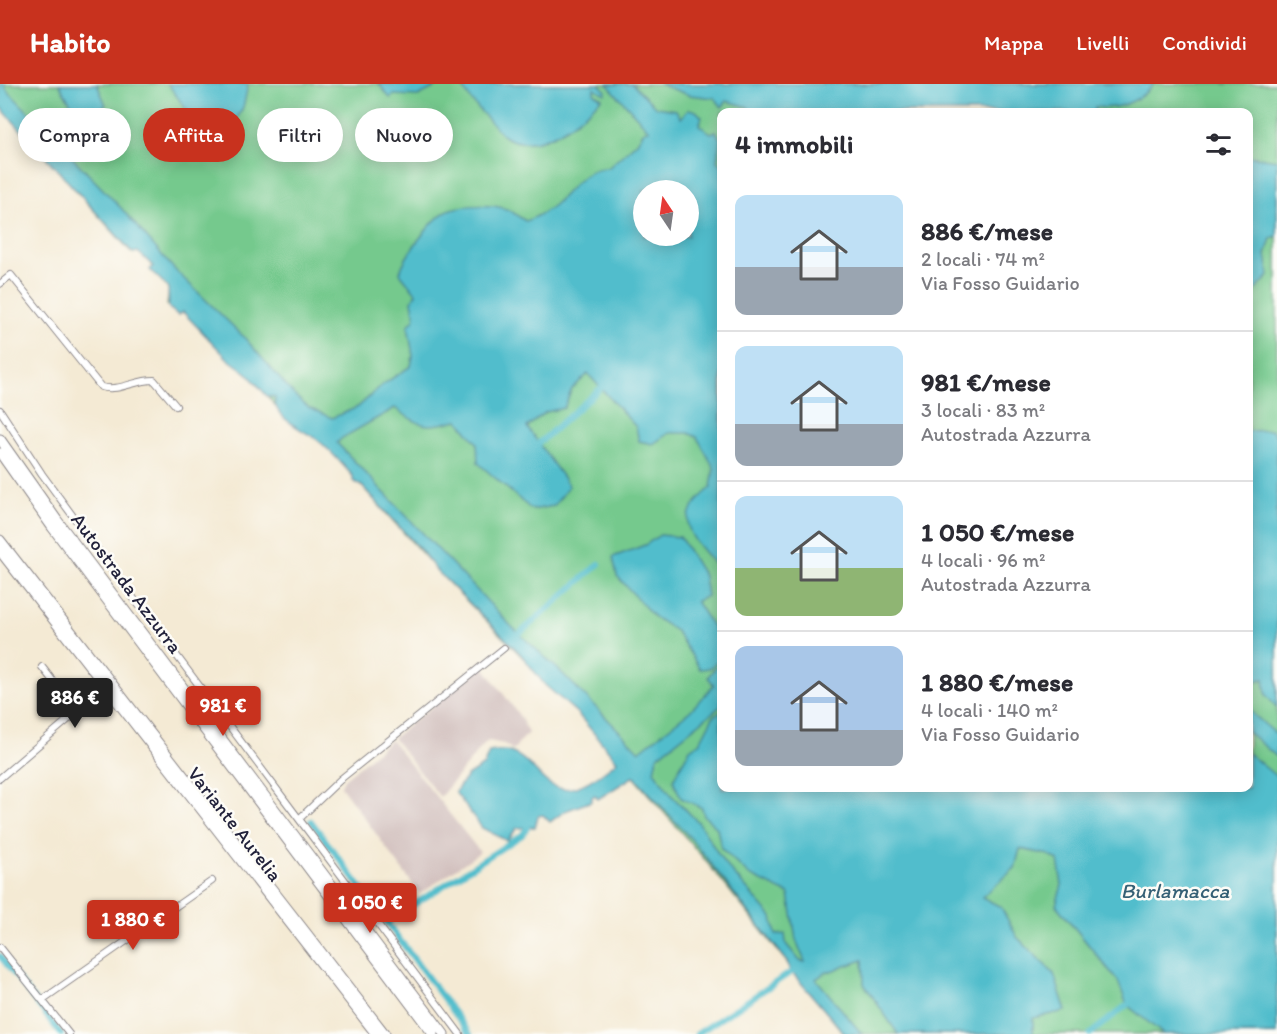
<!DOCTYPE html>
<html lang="it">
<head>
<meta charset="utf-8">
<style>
  body { margin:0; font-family:Itim,sans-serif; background:#f2f2f3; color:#2b2b33; height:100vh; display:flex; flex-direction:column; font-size:22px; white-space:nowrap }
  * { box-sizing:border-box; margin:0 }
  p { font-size:20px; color:#7c7c81 }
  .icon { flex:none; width:33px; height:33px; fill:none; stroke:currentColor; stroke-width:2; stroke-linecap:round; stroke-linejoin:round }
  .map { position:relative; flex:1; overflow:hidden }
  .panel { position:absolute; left:717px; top:24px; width:536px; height:684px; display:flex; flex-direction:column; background:#fff; border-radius:12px; box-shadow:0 3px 15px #0003 }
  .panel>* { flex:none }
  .banner { position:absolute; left:18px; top:24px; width:570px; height:54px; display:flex; gap:12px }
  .needle { width:39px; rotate:347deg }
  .fabs { position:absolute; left:633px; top:96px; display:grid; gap:12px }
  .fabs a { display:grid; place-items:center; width:66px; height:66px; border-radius:50%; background:#fff; box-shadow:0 3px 15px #0003; font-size:30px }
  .price { position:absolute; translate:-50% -51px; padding:0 14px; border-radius:6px; background:#c8321e; color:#fff; font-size:20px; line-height:39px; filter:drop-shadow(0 2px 3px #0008) }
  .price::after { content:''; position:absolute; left:50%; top:36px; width:18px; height:14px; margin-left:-9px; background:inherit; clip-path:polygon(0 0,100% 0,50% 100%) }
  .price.current { background:#222; color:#fff }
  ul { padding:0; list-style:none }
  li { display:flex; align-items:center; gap:18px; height:150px; padding:0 18px }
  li+li { border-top:2px solid #e1e1e2 }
  li span { display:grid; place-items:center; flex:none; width:168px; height:120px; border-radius:12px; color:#555 }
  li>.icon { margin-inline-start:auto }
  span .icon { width:72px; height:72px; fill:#fffc; stroke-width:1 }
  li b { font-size:26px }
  h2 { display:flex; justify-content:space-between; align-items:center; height:72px; padding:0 18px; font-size:26px }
  .tag { padding:0 21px; border-radius:27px; background:#fff; box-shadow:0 3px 15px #0003; font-size:21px; line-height:54px }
  .tag.current { background:#c8321e; color:#fff }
  header { display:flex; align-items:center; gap:36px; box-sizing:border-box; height:84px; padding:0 30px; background:#c8321e; color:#fff }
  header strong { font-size:28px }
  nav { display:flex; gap:33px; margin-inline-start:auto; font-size:21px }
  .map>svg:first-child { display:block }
  .industrial { fill:#d1bfbd }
  .green { fill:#74c98d; stroke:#4b7664; stroke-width:1.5; fill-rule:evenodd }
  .water { fill:#51bdcc; stroke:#3a7084; stroke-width:1.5; fill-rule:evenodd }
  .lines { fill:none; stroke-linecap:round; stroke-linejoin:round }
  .canal { stroke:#51bdcc; stroke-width:6 }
  .minor-casing { stroke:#8b8688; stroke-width:8 }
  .highway-casing { stroke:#8b8688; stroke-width:11 }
  .minor { stroke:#fff; stroke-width:6 }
  .highway { stroke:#fff; stroke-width:9 }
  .labels { text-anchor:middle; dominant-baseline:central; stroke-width:5; stroke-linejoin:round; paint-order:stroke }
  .street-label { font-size:20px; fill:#22223b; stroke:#fdfcf7 }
  .water-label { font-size:21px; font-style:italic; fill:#356075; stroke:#fdfcf7 }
</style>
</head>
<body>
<header>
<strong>Habito</strong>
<nav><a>Mappa</a><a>Livelli</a><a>Condividi</a></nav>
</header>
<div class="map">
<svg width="1277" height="950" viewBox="0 0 1277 950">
  <rect width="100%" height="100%" fill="#fdfcf7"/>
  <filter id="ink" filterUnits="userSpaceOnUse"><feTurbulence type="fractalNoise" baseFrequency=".0167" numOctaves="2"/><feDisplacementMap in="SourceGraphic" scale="12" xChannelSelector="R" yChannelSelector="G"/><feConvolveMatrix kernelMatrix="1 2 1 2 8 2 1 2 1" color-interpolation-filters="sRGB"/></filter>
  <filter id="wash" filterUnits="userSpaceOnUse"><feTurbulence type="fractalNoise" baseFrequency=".008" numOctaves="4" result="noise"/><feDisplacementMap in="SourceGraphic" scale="24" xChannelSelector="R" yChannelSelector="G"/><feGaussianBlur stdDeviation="1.35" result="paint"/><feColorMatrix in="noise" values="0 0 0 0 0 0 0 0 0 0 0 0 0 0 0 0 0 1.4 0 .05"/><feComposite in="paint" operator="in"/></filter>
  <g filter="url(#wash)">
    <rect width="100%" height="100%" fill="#f4ead4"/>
    <path class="industrial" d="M 483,582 L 521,634 L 528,649 L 513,666 L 504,660 L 489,657 L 485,659 L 440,713 L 393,654 Z
      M 391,656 L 480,768 L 420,810 L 341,702 L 344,695 Z"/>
    <path class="green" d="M 0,0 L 1277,0 L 1277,950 L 844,950 L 706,777 L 577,628 L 443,493 L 319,354 L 286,334 L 251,293 L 183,227 L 179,231 L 167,221 L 169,205 C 155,192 154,178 138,168 L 132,169 L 0,22 ZM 722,28 L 1248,28 L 1248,704 L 722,704 ZM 644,106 L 688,106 L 688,152 L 644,152 Z"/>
    <path class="water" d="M 0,0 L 5,0 L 6,5 L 121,124 L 174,185 L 243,252 L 294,311 L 309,324 L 332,334 L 358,323 L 382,301 L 411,282 L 413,272 L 408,242 L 415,234 L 412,217 L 416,209 L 400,189 C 403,174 435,130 451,125 C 465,121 492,120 506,125 C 513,127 519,134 526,137 C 536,133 547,127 555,120 C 571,106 585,82 608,84 L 637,58 L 644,47 L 649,46 L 607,0 L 632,0 L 656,23 L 676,26 L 681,34 L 689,25 L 696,27 L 702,33 L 699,41 L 711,49 L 716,47 L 720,55 L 717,77 L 722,82 L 721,488 C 695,455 667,439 711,404 L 714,384 L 697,353 L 688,349 L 669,349 L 653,360 L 639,357 L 636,343 L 588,290 L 572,305 L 564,324 L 546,328 L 527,343 L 569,402 L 554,422 L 532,426 L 478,379 L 477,359 L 458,336 C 424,344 423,344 395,324 L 342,354 L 337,359 L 511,542 L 561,588 L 639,667 L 690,627 L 714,601 L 708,593 L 721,576 L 721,622 L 657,673 L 654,687 L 673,713 L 699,739 L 724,779 L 772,833 L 776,851 L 785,850 L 786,860 L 800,877 L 805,878 L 796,856 L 789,810 L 749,791 L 721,764 L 717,744 L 704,732 L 702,724 L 681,714 L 673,696 L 690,665 L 700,658 L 714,631 L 721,628 L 722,704 L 1248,704 L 1248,669 L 1277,693 L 1277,950 L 1163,950 L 1127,921 L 1118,897 L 1056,821 L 1062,801 L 1058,776 L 1049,771 L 1020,765 L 1015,784 L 982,813 L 1001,823 L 1017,853 L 1054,890 L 1066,927 L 1033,934 L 1033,950 L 898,950 L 864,900 L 863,876 L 825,889 L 816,895 L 862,950 L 845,950 L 790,886 L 787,877 L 694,758 L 634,692 L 598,715 L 595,711 L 592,713 L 592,717 L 565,727 L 550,738 L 543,731 L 538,732 L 535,743 L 517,744 L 507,757 L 482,744 L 455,708 L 467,692 L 484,681 L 489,668 C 548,655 532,750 617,677 L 577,629 L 545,601 L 520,569 L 436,486 L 420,465 L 362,402 L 353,397 L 353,392 C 342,380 332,368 319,357 C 305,346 272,335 275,313 L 267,312 L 247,289 L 228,275 L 183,228 L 178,231 L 169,224 L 168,203 L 150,186 L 153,182 L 138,168 L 133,169 L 3,26 L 0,22 ZM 644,106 L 688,106 L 688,152 L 644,152 Z
      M 59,0 L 97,0 L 106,21 L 88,32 L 71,20 Z
      M 168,0 L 248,0 C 242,32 242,36 211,50 L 193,35 Z
      M 379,0 L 442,0 L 418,12 L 394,11 L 390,14 Z
      M 461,0 L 599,0 L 606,7 L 605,10 L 594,4 L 594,9 L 602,14 C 579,37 539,72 505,53 C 497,48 493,39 486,33 C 476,22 468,14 461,0 Z
      M 659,0 L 1154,0 C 1138,19 1119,26 1095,23 L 1095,28 L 751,28 L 748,23 L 727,17 L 722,23 L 715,14 L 689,11 Z
      M 1248,72 L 1277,76 L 1277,152 L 1271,154 L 1266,170 L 1269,192 L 1248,214 Z
      M 1272,346 L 1277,353 L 1277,624 L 1266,611 L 1264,595 L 1255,597 L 1248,604 L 1248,347 Z
      M 660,451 L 680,453 L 704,492 L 707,512 L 696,517 L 721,556 L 721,573 L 710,584 L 700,585 L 676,547 L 654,533 L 617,492 L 613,473 L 645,461 Z
      M 1248,613 L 1251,628 L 1277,651 L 1277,673 L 1248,648 Z"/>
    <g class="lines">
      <path class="canal" d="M 539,359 L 602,303
        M 519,550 L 599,480
        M 311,737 L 470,950
        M 387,838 L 522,751 L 527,744
        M 0,872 L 61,950
        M 697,950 L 793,887
        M 1090,950 L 1127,921"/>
    </g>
  </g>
  <g filter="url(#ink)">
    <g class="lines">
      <defs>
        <path id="minor" d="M 0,200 L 11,191 L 101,303 C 119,308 135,296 154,296 L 176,322
          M 0,326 L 42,390 L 111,484 L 299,735 L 342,694 L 504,564
          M 0,694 L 77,628 L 42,583
          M 299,735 L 460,950
          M 0,863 L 69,950
          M 42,916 L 212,797"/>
        <path id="highway" d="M 0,355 L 57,436 L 444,950
          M 0,369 L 52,443 L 433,950
          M 0,456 L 385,950
          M 0,467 L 376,950"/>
      </defs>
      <use href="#minor" class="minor-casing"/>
      <use href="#highway" class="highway-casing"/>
      <use href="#minor" class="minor"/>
      <use href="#highway" class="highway"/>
    </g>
  </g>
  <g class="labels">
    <g class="street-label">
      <text transform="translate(127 499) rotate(53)">Autostrada Azzurra</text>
      <text transform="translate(235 740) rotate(52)">Variante Aurelia</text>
    </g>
    <g class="water-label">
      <text x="1175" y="806">Burlamacca</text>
    </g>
  </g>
</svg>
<div class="fabs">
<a><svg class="needle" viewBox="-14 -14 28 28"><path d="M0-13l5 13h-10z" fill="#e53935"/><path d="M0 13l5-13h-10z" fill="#7c7c81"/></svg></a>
</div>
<b class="price current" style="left:75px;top:645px">886 €</b>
<b class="price" style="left:223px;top:653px">981 €</b>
<b class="price" style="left:370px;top:850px">1 050 €</b>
<b class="price" style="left:133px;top:867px">1 880 €</b>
<div class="banner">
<a class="tag">Compra</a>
<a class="tag current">Affitta</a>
<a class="tag">Filtri</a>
<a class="tag">Nuovo</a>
</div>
<section class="panel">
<h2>4 immobili<svg class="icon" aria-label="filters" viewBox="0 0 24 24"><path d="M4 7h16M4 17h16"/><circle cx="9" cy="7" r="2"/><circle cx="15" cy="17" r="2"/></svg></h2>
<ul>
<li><span style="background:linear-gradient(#bfe0f5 60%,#9aa5b1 0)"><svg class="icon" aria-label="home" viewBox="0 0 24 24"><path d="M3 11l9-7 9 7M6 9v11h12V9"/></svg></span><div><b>886 €/mese</b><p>2 locali · 74 m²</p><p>Via Fosso Guidario</p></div></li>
<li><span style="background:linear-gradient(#bfe0f5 65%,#9aa5b1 0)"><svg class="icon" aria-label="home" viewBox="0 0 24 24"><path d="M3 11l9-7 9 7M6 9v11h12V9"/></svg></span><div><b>981 €/mese</b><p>3 locali · 83 m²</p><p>Autostrada Azzurra</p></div></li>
<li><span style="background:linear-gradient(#bfe0f5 60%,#8fb573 0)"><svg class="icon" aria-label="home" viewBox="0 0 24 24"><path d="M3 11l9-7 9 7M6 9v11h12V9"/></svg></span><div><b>1 050 €/mese</b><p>4 locali · 96 m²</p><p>Autostrada Azzurra</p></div></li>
<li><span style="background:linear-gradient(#a9c7e8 70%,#9aa5b1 0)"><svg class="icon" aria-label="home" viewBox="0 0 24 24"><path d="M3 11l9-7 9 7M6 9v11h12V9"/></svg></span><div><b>1 880 €/mese</b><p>4 locali · 140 m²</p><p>Via Fosso Guidario</p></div></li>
</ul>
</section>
</div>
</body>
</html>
